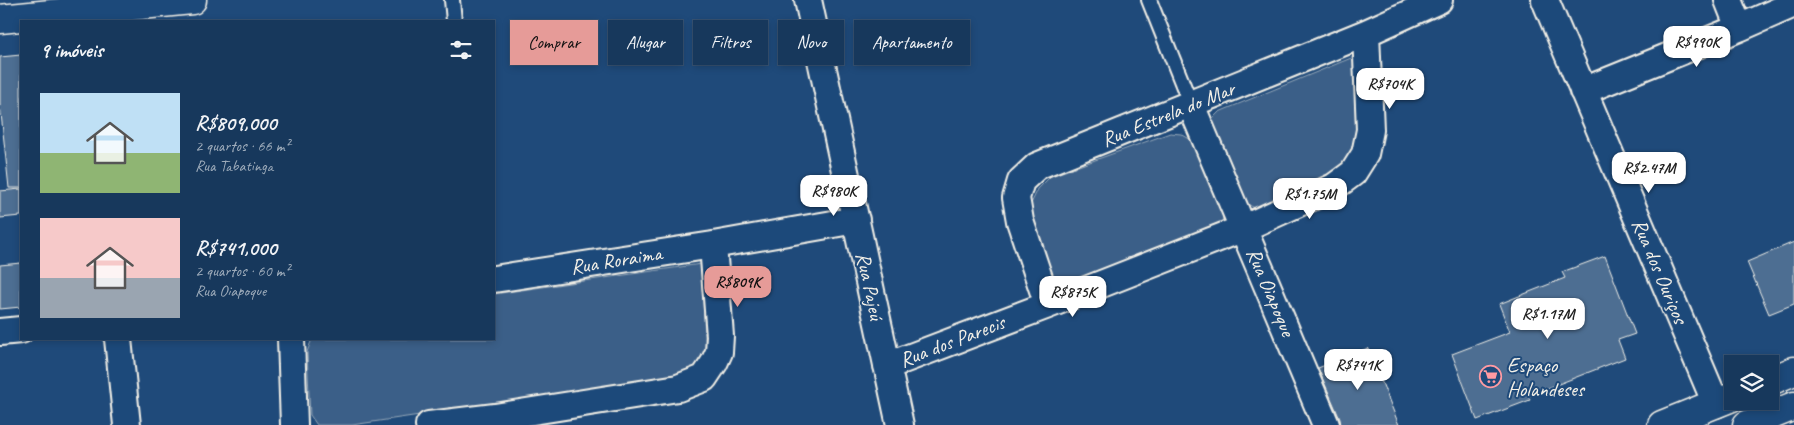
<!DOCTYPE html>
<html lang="pt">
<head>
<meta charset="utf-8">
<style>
  body { margin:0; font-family:Caveat,sans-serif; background:#244365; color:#f1f3f6; height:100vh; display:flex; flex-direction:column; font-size:19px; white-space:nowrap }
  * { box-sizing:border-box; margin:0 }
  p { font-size:16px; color:#9eacbb }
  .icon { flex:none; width:28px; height:28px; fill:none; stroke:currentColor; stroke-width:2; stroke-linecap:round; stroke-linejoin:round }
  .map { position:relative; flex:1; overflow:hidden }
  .sheet { position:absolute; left:20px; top:20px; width:475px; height:320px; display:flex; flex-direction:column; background:#17385c; border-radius:0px; box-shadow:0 2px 8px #0003,0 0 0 1px #365272 }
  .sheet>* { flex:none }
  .guide { position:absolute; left:510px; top:20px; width:475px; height:45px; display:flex; gap:10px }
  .controls { position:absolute; left:1724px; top:355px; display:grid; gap:10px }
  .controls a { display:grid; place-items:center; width:55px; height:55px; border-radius:0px; background:#17385c; box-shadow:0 2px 8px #0003,0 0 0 1px #365272; font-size:25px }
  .price { position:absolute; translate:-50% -42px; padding:0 11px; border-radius:10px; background:#fff; color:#222; font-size:16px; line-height:32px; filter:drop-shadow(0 1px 2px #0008) }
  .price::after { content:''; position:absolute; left:50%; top:30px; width:15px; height:11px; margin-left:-8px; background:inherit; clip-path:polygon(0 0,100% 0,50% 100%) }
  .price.active { background:#e69b98; color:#111 }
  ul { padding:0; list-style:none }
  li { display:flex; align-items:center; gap:15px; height:125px; padding:0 20px }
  li span { display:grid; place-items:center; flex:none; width:140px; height:100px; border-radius:0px; color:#555 }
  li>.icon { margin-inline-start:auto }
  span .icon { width:60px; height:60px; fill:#fffc; stroke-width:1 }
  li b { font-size:21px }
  h2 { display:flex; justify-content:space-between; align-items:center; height:60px; padding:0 20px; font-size:21px }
  .chip { padding:0 18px; border-radius:0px; background:#17385c; box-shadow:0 2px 8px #0003,0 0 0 1px #365272; font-size:18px; line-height:45px }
  .chip.active { background:#e69b98; color:#111 }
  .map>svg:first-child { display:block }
  .green { fill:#3a5f88; stroke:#97a8b8 }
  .building { fill:#4d6e92; stroke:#f4f1e8 }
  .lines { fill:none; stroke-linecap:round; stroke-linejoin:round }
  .service-casing { stroke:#f4f1e8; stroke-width:18 }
  .minor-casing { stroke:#f4f1e8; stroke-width:30 }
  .secondary-casing { stroke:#f4f1e8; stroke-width:31 }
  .primary-casing { stroke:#f4f1e8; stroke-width:31 }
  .service { stroke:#1f4a7a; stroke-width:14 }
  .minor { stroke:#1f4a7a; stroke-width:26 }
  .secondary { stroke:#1f4a7a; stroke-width:28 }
  .primary { stroke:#1f4a7a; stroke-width:28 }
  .labels { text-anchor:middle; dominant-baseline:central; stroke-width:4; stroke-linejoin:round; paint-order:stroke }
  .street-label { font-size:21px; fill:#f4f1e8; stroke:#1f4a7a }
  .poi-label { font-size:21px; fill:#f4f1e8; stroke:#1f4a7a; text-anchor:start }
</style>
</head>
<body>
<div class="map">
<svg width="1794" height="425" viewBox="0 0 1794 425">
  <rect width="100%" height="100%" fill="#1f4a7a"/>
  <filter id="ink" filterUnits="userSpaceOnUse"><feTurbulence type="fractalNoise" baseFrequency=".02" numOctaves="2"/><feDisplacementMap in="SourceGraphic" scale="10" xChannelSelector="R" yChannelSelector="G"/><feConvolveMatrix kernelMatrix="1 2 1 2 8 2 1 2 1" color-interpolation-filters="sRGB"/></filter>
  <g filter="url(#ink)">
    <path class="green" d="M 1361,54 L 1359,147 L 1345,168 L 1261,211 L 1247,204 L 1239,196 L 1209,127 L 1212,119 L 1219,112 Z
      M 1170,133 L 1181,134 L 1193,141 L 1224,210 L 1222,222 L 1217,230 L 1076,285 L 1061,284 L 1051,275 L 1029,208 L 1038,189 L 1051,176 Z
      M 701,264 L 706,355 L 698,369 L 677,377 L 352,425 L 317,425 L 310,415 L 307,352 L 312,339 L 494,339 L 494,294 Z"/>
    <path class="building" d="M 21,55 L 21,188 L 9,188 L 0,104 L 0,57 Z
      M 21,189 L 21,216 L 0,218 L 0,191 Z
      M 1794,242 L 1794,304 L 1769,314 L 1747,262 Z
      M 1605,256 L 1635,334 L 1618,340 L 1625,358 L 1528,396 L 1530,400 L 1477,420 L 1452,354 L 1510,332 L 1499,304 L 1565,278 L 1562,272 Z
      M 21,263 L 21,307 L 0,309 L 0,265 Z
      M 1368,348 L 1399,425 L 1341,425 L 1340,419 L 1318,368 Z"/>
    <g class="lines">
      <defs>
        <path id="service" d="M 452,0 L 454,21
          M 1149,0 L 1191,105"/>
        <path id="minor" d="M 808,0 L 900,425
          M 1545,0 L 1716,404
          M 1728,0 L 1739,28
          M 1583,91 L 1739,28 L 1794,4
          M 1191,105 L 1326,425
          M 494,279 L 713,245 L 856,220
          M 1048,305 L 1020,221 L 1016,198 L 1021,181 L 1037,166 L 1366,33 L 1439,0
          M 0,332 L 21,330
          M 118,339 L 127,425
          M 291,339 L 294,425
          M 887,366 L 1048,305 L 1244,228 L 1334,187 L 1353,173 L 1365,154 L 1370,130 L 1366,33
          M 429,425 L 495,417 L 678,388 L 704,378 L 714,363 L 719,352 L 720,336 L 713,245"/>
        <path id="secondary" d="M 0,19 L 192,0"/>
        <path id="primary" d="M 1770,381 L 1794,371
          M 1662,425 L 1732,397
          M 1747,425 L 1794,406"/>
      </defs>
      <use href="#service" class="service-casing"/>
      <use href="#minor" class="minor-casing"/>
      <use href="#secondary" class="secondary-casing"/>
      <use href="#primary" class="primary-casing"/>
      <use href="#service" class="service"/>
      <use href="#minor" class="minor"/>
      <use href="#secondary" class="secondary"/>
      <use href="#primary" class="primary"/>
    </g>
  </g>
  <defs>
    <symbol id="supermarket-ring" viewBox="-11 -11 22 22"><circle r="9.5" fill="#1f4a7a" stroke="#ff9aa2" stroke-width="1.5"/><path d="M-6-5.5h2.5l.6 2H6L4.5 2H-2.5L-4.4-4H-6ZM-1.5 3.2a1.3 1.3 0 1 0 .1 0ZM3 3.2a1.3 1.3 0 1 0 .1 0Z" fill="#ff9aa2"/></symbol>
  </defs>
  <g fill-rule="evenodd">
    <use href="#supermarket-ring" x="1478" y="364" width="25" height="25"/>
  </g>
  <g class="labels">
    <g class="street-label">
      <text transform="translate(1168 114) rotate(-22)">Rua Estrela do Mar</text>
      <text transform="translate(616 260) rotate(-9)">Rua Roraima</text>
      <text transform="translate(1660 271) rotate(67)">Rua dos Ouriços</text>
      <text transform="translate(870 286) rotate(78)">Rua Pajeú</text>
      <text transform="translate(1271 292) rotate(67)">Rua Oiapoque</text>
      <text transform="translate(952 341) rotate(-21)">Rua dos Parecis</text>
    </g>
    <g class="poi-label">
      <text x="1507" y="365">Espaço<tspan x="1507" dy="24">Holandeses</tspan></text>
    </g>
  </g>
</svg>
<div class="controls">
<a><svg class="icon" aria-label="layers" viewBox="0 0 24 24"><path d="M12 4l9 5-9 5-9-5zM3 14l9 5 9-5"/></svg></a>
</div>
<b class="price" style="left:1697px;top:68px">R$990K</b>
<b class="price" style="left:1390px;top:110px">R$704K</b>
<b class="price" style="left:1649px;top:194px">R$2.47M</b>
<b class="price" style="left:834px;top:217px">R$980K</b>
<b class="price" style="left:1310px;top:220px">R$1.75M</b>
<b class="price active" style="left:738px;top:308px">R$809K</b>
<b class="price" style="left:1073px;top:318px">R$875K</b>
<b class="price" style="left:1548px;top:340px">R$1.17M</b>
<b class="price" style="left:1358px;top:391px">R$741K</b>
<div class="guide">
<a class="chip active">Comprar</a>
<a class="chip">Alugar</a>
<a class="chip">Filtros</a>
<a class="chip">Novo</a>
<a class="chip">Apartamento</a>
</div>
<section class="sheet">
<h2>9 imóveis<svg class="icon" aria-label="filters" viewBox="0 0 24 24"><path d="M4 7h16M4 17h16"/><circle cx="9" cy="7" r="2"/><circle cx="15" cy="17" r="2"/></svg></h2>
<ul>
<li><span style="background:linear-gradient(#bfe0f5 60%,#8fb573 0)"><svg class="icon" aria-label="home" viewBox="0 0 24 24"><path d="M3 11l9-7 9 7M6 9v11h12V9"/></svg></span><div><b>R$809,000</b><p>2 quartos · 66 m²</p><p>Rua Tabatinga</p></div></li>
<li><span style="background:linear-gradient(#f6c9c9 60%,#9aa5b1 0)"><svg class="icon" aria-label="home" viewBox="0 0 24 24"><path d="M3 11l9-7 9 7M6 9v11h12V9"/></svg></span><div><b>R$741,000</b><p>2 quartos · 60 m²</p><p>Rua Oiapoque</p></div></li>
</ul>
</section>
</div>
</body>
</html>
